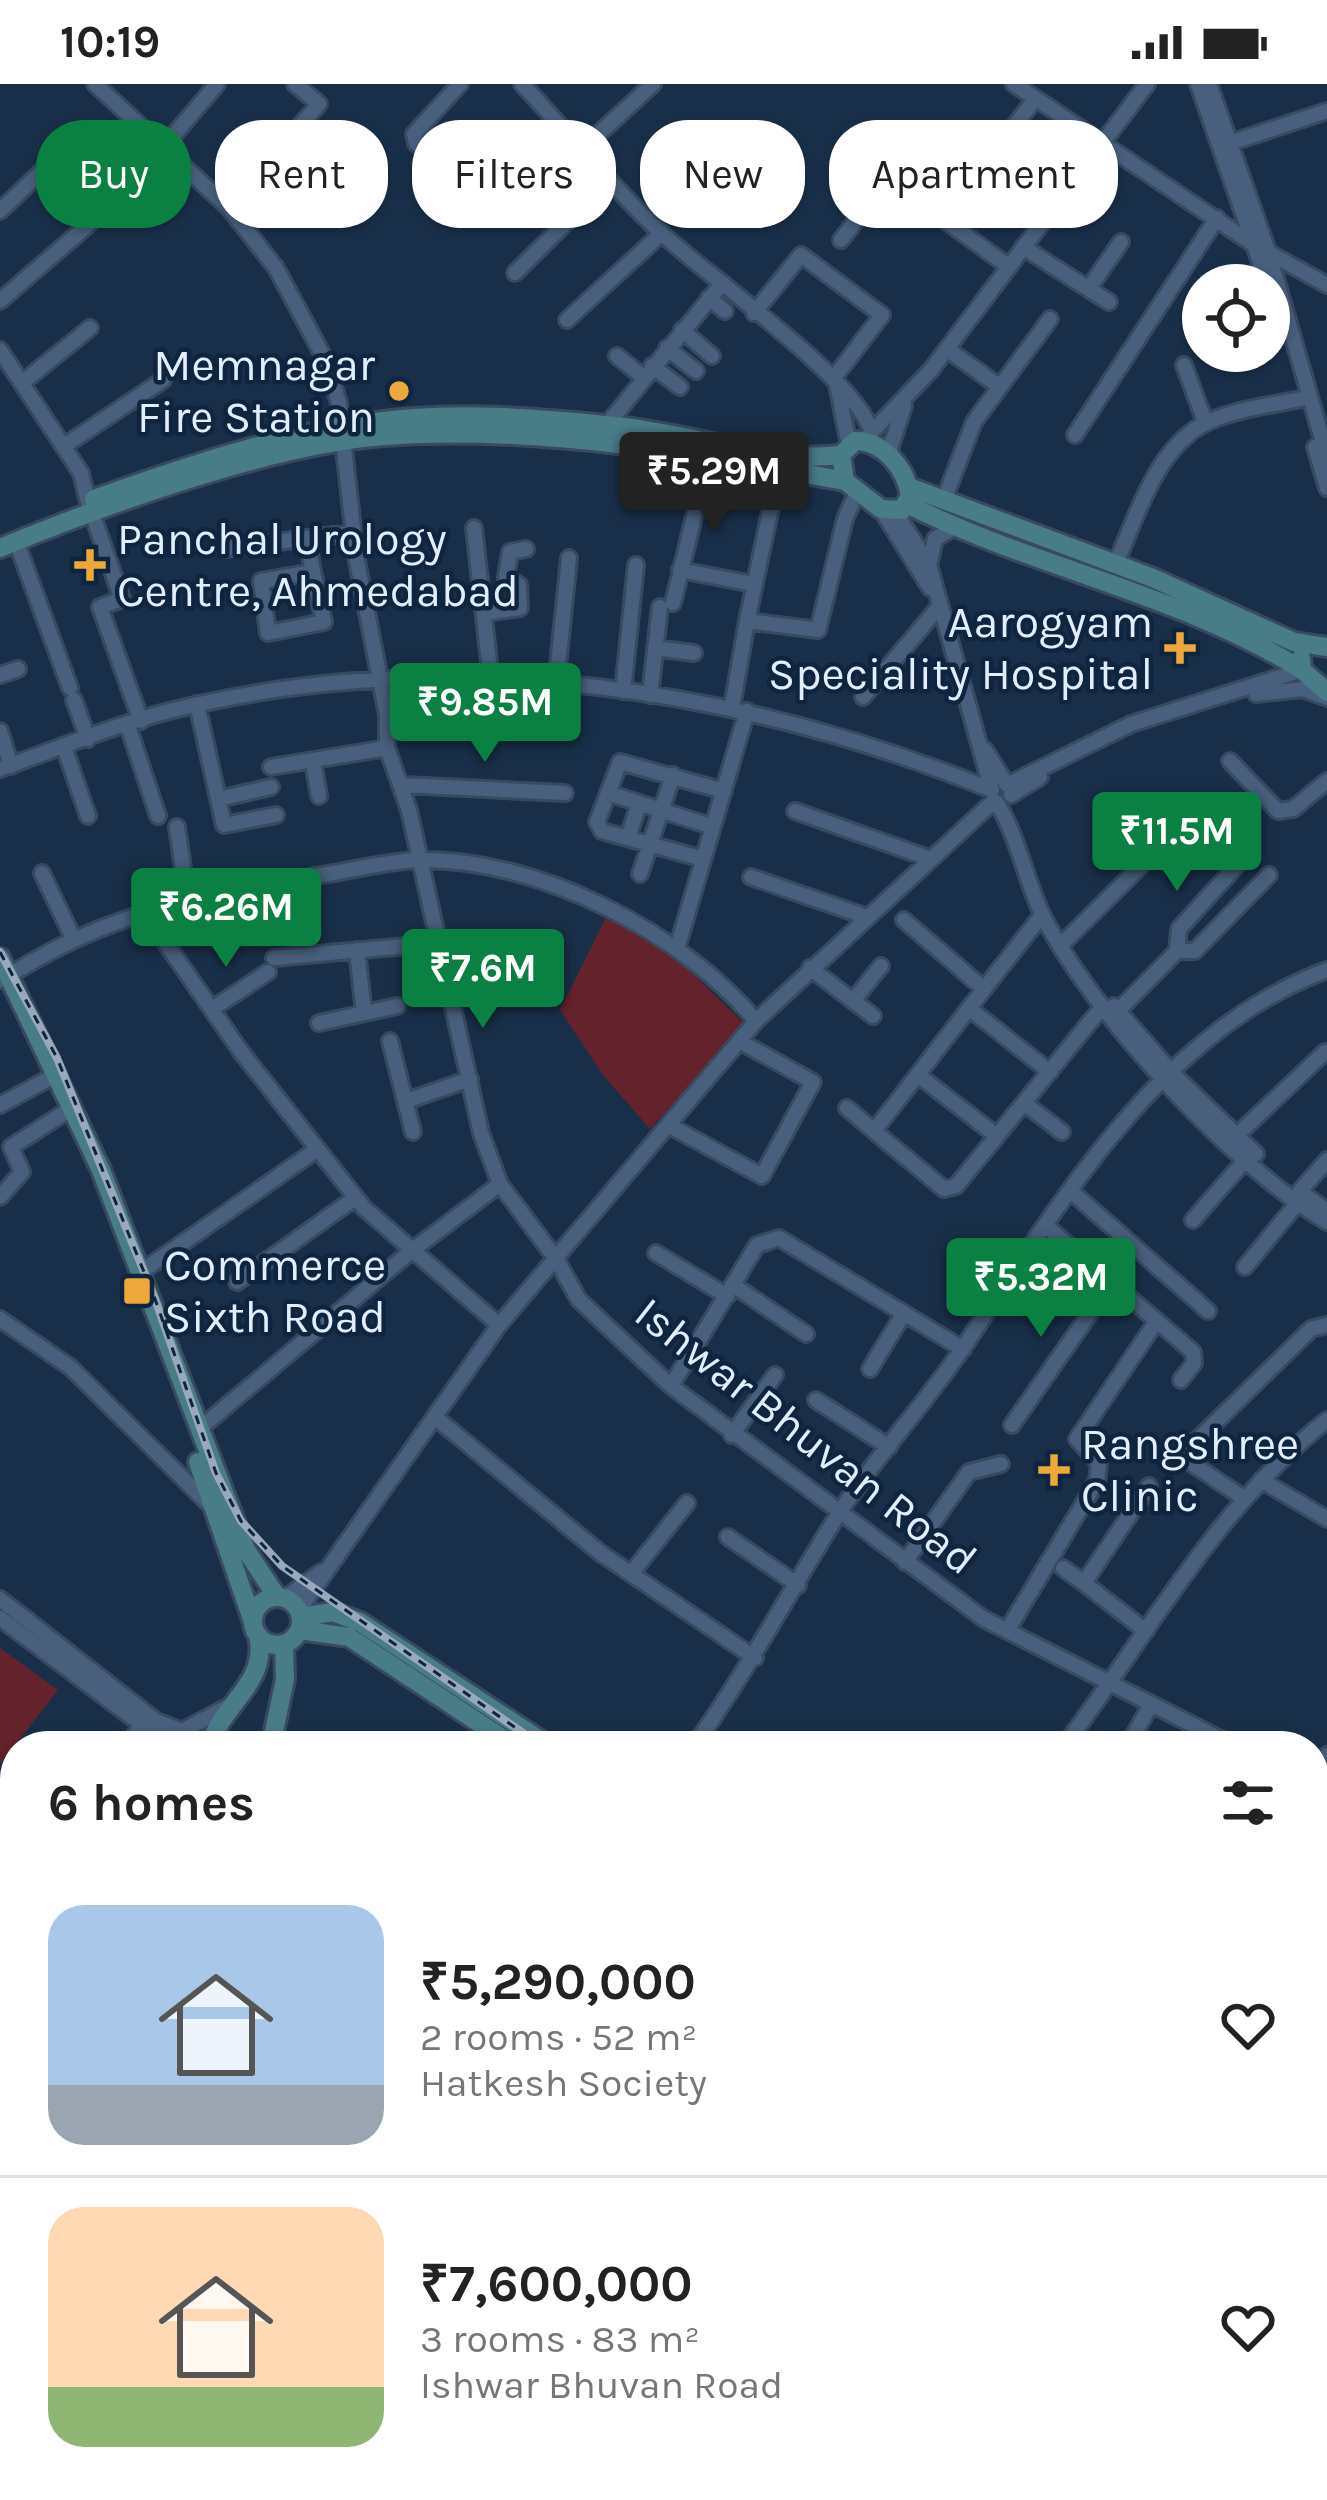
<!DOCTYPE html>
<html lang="en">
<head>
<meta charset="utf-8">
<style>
  body { margin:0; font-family:Karla,sans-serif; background:#f6f6f6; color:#222; height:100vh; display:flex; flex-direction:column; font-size:45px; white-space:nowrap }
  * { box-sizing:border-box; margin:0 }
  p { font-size:39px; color:#767676 }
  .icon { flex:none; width:66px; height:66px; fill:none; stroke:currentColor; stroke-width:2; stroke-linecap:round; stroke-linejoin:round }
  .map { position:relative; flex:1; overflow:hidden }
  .drawer { position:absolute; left:0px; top:1647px; width:1329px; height:771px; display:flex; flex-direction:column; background:#fff; border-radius:48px 48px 0 0; box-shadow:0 3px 9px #0004 }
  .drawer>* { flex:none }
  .hud { position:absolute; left:36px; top:36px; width:1257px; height:108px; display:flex; gap:24px }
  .controls { position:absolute; left:1182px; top:180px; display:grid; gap:24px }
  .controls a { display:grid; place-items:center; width:108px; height:108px; border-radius:50%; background:#fff; box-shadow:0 3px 9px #0004; font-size:60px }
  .price { position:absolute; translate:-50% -102px; padding:0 27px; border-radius:12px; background:#0b8043; color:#fff; font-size:39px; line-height:78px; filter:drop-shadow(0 3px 6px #0008) }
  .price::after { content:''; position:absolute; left:50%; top:72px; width:36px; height:27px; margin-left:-18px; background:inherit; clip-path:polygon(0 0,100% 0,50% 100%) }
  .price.active { background:#222; color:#fff }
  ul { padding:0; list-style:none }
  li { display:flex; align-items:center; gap:36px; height:300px; padding:0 48px }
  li+li { border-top:3px solid #e0e0e0 }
  li span { display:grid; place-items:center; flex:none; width:336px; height:240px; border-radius:36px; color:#555 }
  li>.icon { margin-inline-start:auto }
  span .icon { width:144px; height:144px; fill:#fffc; stroke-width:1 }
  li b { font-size:51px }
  h2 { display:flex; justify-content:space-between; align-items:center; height:144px; padding:0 48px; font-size:51px }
  .tag { padding:0 42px; border-radius:48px; background:#fff; box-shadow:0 3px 9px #0004; font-size:42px; line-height:108px }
  .tag.active { background:#0b8043; color:#fff }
  .status { display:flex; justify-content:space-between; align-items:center; height:84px; padding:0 60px; background:#fff; direction:ltr }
  .status svg { height:33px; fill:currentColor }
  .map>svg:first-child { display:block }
  .green { fill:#63222c }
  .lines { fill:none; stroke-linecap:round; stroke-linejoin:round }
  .minor-casing { stroke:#394a60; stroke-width:20 }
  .major-casing { stroke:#394a60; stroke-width:24 }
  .minor { stroke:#48607d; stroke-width:14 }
  .major { stroke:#487c87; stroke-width:18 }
  .rail-casing { stroke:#99a8ba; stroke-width:8 }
  .rail { stroke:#0f253f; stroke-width:3; stroke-dasharray:9; stroke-linecap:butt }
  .poi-dot { fill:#eda83b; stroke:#0f253f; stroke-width:4.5 }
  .labels { text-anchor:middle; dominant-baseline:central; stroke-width:9; stroke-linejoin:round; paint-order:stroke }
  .poi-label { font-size:45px; fill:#e3eefc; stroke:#0f253f; text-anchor:start }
  .street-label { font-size:45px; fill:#e3eefc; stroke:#0f253f }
</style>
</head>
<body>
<div class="status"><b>10:19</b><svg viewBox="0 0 49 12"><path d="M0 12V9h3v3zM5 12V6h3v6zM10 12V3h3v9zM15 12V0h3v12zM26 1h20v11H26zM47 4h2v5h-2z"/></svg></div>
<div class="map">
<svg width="1327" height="2416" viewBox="0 0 1327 2416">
  <rect width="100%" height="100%" fill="#192f49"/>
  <path class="green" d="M 606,833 L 672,870 L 746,941 L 650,1045 L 603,991 L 560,926 Z
    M 0,1564 L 58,1606 L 0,1680 Z"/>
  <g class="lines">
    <defs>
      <path id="minor" d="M 95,0 L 229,124 L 276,184 L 326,277 L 339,319 L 356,472 L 387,631 L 387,664 L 409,726 L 481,1049 L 500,1100 L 556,1175 L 579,1216 L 671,1302 L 984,1535 L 1234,1662
        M 460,0 L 414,50 L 416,59 L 484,123 L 566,48
        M 522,0 C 568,49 611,102 660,148 C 706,191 858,296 872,349
        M 1014,0 L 1253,160 L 1327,201
        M 1198,0 L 1268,201
        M 1209,0 L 1268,167 L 1327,372
        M 1230,59 L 1327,27
        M 163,64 L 217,0
        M 583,64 L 653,0
        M 989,75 L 1035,15
        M 229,124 L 319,20 L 295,0
        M 0,127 L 60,70
        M 841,156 L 888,95 L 1008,182
        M 1023,163 L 1109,218
        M 515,189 L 609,96
        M 1089,204 L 1121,158
        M 709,214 L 725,227
        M 0,217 L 89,140
        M 754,229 L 801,171 L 882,231 L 833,295
        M 567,236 L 662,149
        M 682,246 L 712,272
        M 667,264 L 696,287
        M 947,265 L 1000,303
        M 0,266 L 81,389 L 88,418
        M 617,272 L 643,293
        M 1184,281 L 1205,338
        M 652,282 L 680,303
        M 23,298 L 90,244
        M 837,301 L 849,361
        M 606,342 L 720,202
        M 1075,351 L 1217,134
        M 867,353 L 931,286 L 1147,0
        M 64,362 L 163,296
        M 1315,363 L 1327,404
        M 888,371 L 904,322
        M 779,385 L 747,537 L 818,546 L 845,435 L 857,408
        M 943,418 L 974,338 L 1050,235
        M 881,425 L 930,504
        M 92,429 L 122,515 L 100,523 L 141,637
        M 896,429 L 929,481 L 992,706
        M 474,444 L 491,596
        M 16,457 L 70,604
        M 225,465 L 307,454
        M 1116,479 C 1137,432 1157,361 1208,338 C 1236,325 1271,321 1301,315
        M 929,481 L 935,455 L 953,444
        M 680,486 L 753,500
        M 313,488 L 324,538 L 268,549 L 261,497 L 313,488 L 307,454 L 353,449
        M 673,519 L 709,371
        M 484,529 L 520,524 L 519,501 L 506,493 L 510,468 L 526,465
        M 655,564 L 694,569
        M 0,591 L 18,585
        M 556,601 L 569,474
        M 623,607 L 636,481
        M 1256,610 L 1303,605 L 1327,614
        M 650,611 L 660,523
        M 863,613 L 938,524
        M 74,616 L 88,655
        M 197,620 L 224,741 L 276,731
        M 732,623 L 747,537
        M 128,642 L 158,732
        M 0,647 L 11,682
        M 64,663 L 88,732
        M 985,666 L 1007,701 L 1131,640 L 1302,586
        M 1230,677 L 1278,727 L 1293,725 L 1327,697
        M 313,678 L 319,712
        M 271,683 L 387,664
        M 0,685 C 62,663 126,636 190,622 C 457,561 740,604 992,706
        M 403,701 L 565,709
        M 608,709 L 713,743
        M 1011,711 L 1040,693
        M 218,715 L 271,703
        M 997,719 C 1020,756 1026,801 1046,838 C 1100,937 1230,1080 1327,1138
        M 795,727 L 931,775
        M 177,743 L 188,818
        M 628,754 L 639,720
        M 703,775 L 602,747 L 597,738 L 620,678 L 724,707
        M 42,789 L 74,856
        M 640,790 L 673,691
        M 751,793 L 867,833
        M 145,829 L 242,969 L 364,1124 L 499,1241
        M 904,836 L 984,905 L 1042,831
        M 1065,857 L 1200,723
        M 678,861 L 747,627
        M 357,866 L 364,929
        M 1177,867 L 1195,867 L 1269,791
        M 274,874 L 439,859
        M 810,884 L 873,932
        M 0,896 C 24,883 47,868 72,857 C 152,819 242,804 328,790 C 358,785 389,777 419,776 C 537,774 682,848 756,937
        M 984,905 L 874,1047 L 944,1105 L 956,1102 L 1103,922
        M 853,917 L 881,882
        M 1114,922 L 1172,989 L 1256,1070
        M 212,925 L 268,888
        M 970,925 L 1050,988
        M 1119,926 L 1177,867 L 1179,845 L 1247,770
        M 319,939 L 397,922
        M 390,957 L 413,1048
        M 918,991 L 997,1052
        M 406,1017 L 470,995
        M 1024,1019 L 1062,1048
        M 0,1021 L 48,995
        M 847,1024 L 874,1047
        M 670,1042 L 762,1092 L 813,998 L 741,958
        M 1237,1051 L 1325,968
        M 1300,1107 L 1327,1076
        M 1072,1108 L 1208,1227
        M 1305,1111 L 1327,1127
        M 0,1113 L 22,1088 L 11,1063 L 64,1029
        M 1193,1136 L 1247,1074
        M 1046,1142 L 1193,1268 L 1194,1279 L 1181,1296
        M 656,1169 L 727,1212
        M 1245,1183 L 1299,1117
        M 141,1188 L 316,1066
        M 237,1198 L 355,1114
        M 733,1201 L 806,1250
        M 0,1235 L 70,1283 L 211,1422
        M 870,1285 L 904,1229
        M 671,1302 L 757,1161 L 779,1154 L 963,1265
        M 816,1316 L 889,1363
        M 436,1334 L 599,1468 L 755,1574
        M 1012,1341 L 1111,1199
        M 198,1346 L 410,1168 L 500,1100
        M 732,1351 L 775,1291
        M 1261,1396 L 1327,1435
        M 1245,1415 L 1194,1381 L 1189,1364 L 1311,1245 L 1327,1241
        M 728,1453 L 798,1501
        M 905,1478 L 969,1388 L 1001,1380
        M 1063,1484 L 1084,1499
        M 631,1490 L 687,1419
        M 285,1514 L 321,1488
        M 0,1515 L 156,1637 L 182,1647 L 227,1623
        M 299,1526 L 499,1241 L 756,937 L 994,717
        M 0,1534 L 170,1662
        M 1007,1547 L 1097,1397 L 1099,1379 L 1077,1355 L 1156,1238
        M 1146,1547 L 1084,1499 L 1149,1402
        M 128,1662 L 141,1641
        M 694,1662 C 747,1587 790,1507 839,1429 C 877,1371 926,1319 965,1261 C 1060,1119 1160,947 1327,886
        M 1064,1662 C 1147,1552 1216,1423 1327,1336
        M 1128,1662 L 1151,1620
        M 1314,1693 L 1327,1671
        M 1314,1704 L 1327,1711
        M 0,1858 L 15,1833
        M 1314,1959 L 1327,1967
        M 0,1995 L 15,2005
        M 0,2115 L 15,2098
        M 1314,2221 L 1327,2201
        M 0,2237 L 15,2248
        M 0,2291 L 15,2274
        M 1314,2344 L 1327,2342
        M 204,2403 L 219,2416
        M 348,2403 L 363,2416
        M 1109,2403 L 1114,2416
        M 113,2416 L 124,2403
        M 224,2416 L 236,2403
        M 554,2416 L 568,2403
        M 905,2416 L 949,2403"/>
      <path id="major" d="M 855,357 C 884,357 906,385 910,412 L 902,426 L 881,425 L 845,397 L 841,371 Z
        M 909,403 L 1153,494 L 1294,558 L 1327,563
        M 94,415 C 181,384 276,352 368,339 C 451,326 540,334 624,343 C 692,351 775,379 841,371
        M 907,420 C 1034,484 1181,510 1302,586
        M 0,464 C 104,421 273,360 384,352 C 540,341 693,369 845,397
        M 1301,574 L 1302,586 L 1327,608
        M 0,874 L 101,1086 L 246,1466 L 277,1513
        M 198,1378 L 253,1538
        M253 1537a24 24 0 1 1 48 0a24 24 0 1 1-48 0Z
        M 301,1533 L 333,1528 L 360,1538 L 549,1662
        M 300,1546 L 349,1553 L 514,1662
        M 210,1662 C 221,1619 269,1600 258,1551
        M 271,1662 L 285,1595 L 284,1560
        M 1314,2289 L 1327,2301
        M 1314,2314 L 1327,2325
        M 649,2403 L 656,2416
        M 669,2403 L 675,2416"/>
    </defs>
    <use href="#minor" class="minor-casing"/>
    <use href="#major" class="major-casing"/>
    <use href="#minor" class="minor"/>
    <use href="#major" class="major"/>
    <defs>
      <path id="rail" d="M 0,868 L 57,974 L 155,1215 L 216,1389 L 241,1437 L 282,1482 L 542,1662
        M 1314,2294 L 1327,2305"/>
    </defs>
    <use href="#rail" class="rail-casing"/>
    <use href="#rail" class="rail"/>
  </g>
  <g class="poi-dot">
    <circle cx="399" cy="307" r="12"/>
    <path d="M84 463h12v12h12v12h-12v12h-12v-12h-12v-12h12z"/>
    <path d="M1174 546h12v12h12v12h-12v12h-12v-12h-12v-12h12z"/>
    <rect x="122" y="1192" width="30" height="30" rx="6"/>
    <path d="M1048 1368h12v12h12v12h-12v12h-12v-12h-12v-12h12z"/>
  </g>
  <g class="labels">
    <g class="poi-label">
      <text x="375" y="281" text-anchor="end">Memnagar<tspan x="375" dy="52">Fire Station</tspan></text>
      <text x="117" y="455">Panchal Urology<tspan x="117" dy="52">Centre, Ahmedabad</tspan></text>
      <text x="1153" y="538" text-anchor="end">Aarogyam<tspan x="1153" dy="52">Speciality Hospital</tspan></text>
      <text x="164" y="1181">Commerce<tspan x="164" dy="52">Sixth Road</tspan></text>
      <text x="1081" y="1360">Rangshree<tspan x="1081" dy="52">Clinic</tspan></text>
    </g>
    <g class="street-label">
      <text transform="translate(806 1352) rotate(38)">Ishwar Bhuvan Road</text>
    </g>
  </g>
</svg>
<div class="controls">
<a><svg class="icon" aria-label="locate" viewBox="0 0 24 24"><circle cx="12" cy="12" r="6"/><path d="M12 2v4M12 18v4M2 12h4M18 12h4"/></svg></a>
</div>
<b class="price active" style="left:714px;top:450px">₹5.29M</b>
<b class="price" style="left:485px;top:681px">₹9.85M</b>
<b class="price" style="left:1177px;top:810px">₹11.5M</b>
<b class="price" style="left:226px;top:886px">₹6.26M</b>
<b class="price" style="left:483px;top:947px">₹7.6M</b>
<b class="price" style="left:1041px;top:1256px">₹5.32M</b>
<div class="hud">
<a class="tag active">Buy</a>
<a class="tag">Rent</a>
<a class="tag">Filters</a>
<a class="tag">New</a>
<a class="tag">Apartment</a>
</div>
<section class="drawer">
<h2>6 homes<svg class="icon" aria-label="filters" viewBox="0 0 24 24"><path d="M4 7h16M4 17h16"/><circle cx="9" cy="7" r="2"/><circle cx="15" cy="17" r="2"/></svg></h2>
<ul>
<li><span style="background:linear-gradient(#a9c7e8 75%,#9aa5b1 0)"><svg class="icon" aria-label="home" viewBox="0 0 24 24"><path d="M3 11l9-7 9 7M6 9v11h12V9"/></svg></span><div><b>₹5,290,000</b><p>2 rooms · 52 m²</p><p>Hatkesh Society</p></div><svg class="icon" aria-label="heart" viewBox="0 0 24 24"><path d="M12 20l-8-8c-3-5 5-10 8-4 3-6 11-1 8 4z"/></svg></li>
<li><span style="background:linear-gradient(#ffd9b3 75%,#8fb573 0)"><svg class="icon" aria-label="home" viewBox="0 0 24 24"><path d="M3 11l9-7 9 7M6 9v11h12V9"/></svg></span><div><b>₹7,600,000</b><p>3 rooms · 83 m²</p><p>Ishwar Bhuvan Road</p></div><svg class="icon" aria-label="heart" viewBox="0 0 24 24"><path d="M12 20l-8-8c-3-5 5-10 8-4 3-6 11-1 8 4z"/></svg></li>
</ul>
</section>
</div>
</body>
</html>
